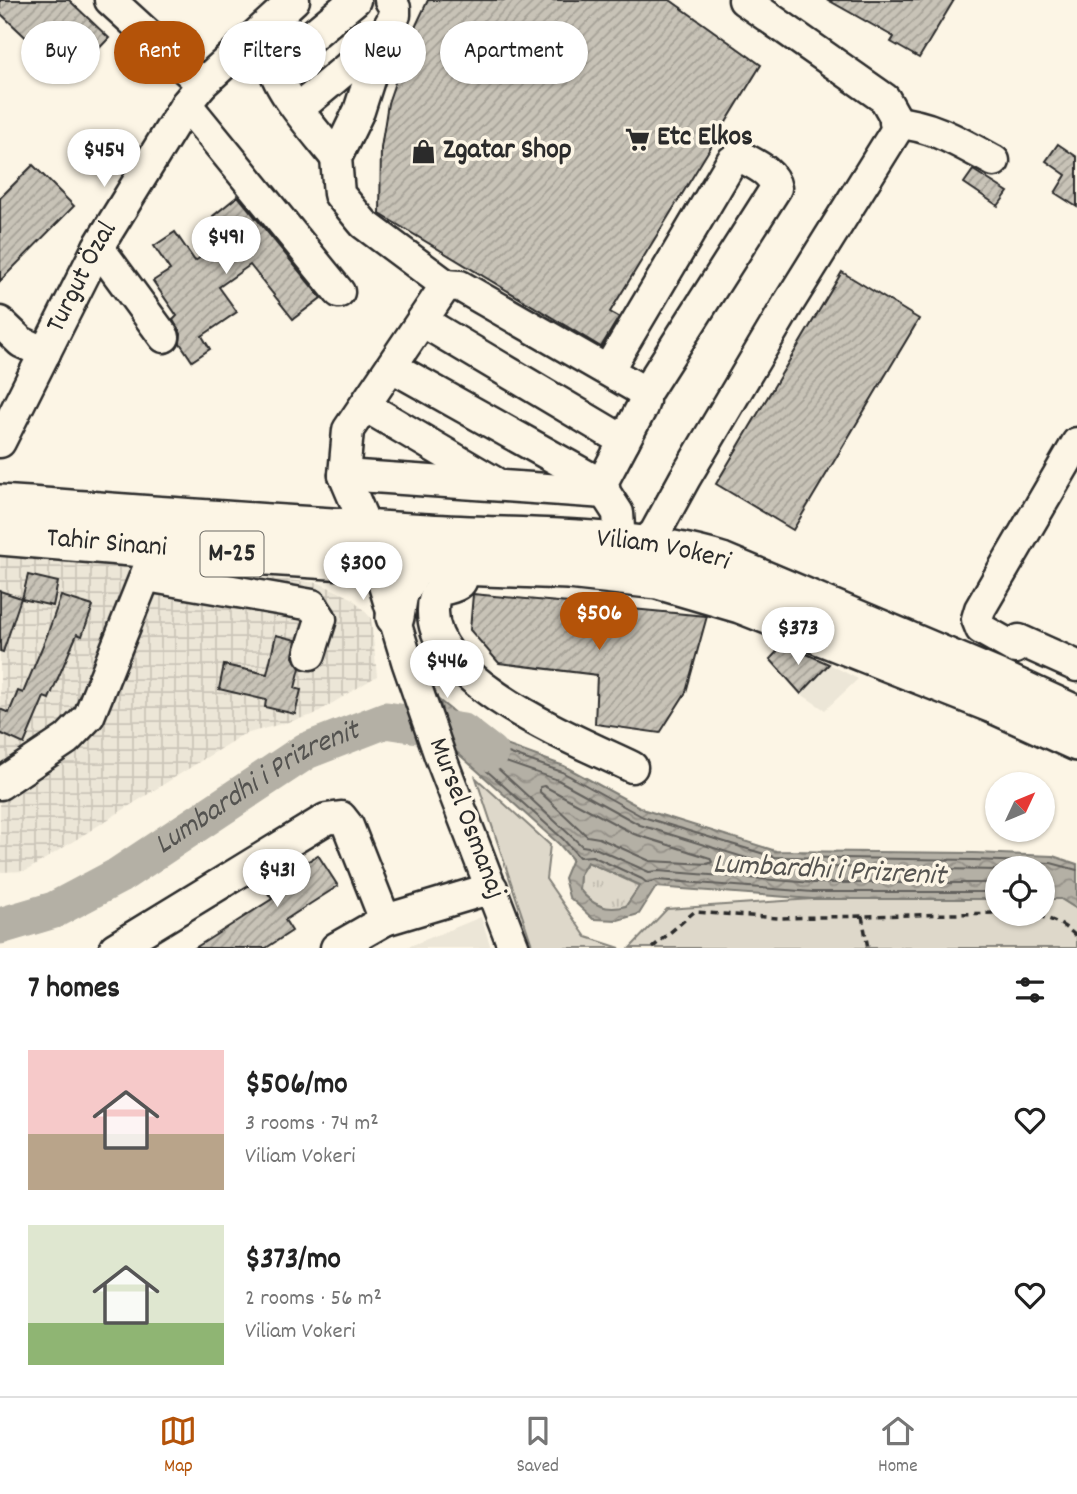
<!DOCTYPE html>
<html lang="en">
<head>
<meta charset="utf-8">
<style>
  body { margin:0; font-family:Dekko,sans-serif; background:#f2f2f2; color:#222; height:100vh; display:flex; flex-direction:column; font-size:26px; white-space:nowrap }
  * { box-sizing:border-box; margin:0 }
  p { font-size:23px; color:#767676 }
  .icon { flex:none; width:38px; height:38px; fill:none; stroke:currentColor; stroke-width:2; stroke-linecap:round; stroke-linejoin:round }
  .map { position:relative; height:948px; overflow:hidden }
  .drawer { display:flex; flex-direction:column; background:#fff; flex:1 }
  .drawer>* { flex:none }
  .hud { position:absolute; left:21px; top:21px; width:700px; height:63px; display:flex; gap:14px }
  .needle { width:46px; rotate:46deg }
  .controls { position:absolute; left:985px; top:772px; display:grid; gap:14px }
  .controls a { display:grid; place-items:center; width:70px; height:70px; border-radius:50%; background:#fff; box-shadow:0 2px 5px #0004; font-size:35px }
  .price { position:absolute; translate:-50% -60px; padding:0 16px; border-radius:24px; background:#fff; color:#222; font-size:23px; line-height:46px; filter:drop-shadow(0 2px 4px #0008) }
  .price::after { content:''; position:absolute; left:50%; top:42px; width:21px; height:16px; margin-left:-10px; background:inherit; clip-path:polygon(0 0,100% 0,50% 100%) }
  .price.on { background:#b45309; color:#fff }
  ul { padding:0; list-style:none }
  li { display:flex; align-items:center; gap:21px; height:175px; padding:0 28px }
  li span { display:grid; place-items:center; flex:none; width:196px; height:140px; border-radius:0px; color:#555 }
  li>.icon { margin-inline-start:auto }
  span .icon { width:84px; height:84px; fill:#fffc; stroke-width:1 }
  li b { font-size:30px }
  h2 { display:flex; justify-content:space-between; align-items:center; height:84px; padding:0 28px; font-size:30px }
  .chip { padding:0 24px; border-radius:32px; background:#fff; box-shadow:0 2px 5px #0004; font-size:24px; line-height:63px }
  .chip.on { background:#b45309; color:#fff }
  .menu { display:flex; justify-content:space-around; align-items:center; height:98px; border-top:2px solid #e0e0e0; background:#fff; font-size:19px; color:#767676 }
  .menu a { display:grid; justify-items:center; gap:4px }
  .menu .on { color:#b45309 }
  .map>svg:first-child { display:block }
  .built { fill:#ece6d7 }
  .industrial { fill:url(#industrial-grid) }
  .grass { fill:url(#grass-tufts); stroke:#84827a; stroke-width:2 }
  .park { fill:#ded8ca; stroke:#84827a; stroke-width:2 }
  .water { fill:url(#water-waves); stroke:#7d7b74; stroke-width:2; fill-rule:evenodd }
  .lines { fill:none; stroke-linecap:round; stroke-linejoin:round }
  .shore { stroke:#62605c; stroke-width:2 }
  .river { stroke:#b4b0a5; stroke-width:37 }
  .building { fill:url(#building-hatch); stroke:#2b2b2b; stroke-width:2 }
  .minor-casing { stroke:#2b2b2b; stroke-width:35 }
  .major-casing { stroke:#2b2b2b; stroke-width:42 }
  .path { stroke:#2b2b2b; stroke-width:3.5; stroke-dasharray:7 5; stroke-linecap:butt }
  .minor { stroke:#fcf5e5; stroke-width:30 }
  .major { stroke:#fcf5e5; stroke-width:37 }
  .labels { text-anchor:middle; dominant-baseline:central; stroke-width:7; stroke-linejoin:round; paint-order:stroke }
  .shield { fill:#fcf5e5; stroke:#6a6863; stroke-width:2 }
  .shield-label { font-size:26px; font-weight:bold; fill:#2b2b2b }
  .poi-label { font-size:28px; font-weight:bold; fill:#2b2b2b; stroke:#fcf5e5; text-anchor:start }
  .street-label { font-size:28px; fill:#2b2b2b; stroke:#fcf5e5 }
  .water-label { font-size:30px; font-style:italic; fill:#545350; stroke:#fcf5e5 }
</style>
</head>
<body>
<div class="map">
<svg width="1077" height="948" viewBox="0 0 1077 948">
  <defs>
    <pattern id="industrial-grid" width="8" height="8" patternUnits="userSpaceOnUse" patternTransform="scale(1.75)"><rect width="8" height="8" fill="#ece6d7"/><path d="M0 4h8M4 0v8" fill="none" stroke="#cbc5b9"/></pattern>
    <pattern id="grass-tufts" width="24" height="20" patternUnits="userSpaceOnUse" patternTransform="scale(1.75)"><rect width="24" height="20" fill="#ded8ca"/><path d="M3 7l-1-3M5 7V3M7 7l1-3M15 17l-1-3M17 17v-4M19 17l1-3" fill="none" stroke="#bfbaae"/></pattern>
    <pattern id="water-waves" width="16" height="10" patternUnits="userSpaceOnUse" patternTransform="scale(1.75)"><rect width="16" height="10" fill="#b4b0a5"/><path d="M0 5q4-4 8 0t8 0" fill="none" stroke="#938f87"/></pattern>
    <pattern id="building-hatch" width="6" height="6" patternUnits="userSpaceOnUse" patternTransform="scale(1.75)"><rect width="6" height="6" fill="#c8c3b7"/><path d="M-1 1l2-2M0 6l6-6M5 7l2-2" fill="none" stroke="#a39f95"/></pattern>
  </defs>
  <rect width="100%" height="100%" fill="#fcf5e5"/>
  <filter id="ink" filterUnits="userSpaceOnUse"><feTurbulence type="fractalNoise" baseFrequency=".0143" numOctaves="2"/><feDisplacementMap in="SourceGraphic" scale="14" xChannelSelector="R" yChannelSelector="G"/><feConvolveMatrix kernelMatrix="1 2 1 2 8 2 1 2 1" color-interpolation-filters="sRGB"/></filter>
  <g filter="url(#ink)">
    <path class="built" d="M 829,664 L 858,679 L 825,710 L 801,694 Z
      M 481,917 L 491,948 L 405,948 Z"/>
    <path class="industrial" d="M 0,556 L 83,560 L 319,583 L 352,598 L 371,618 L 377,676 L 313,715 L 242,735 L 26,871 L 0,872 Z"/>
    <path class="grass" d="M 588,862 L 640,886 L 626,906 L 612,910 L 590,902 L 579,889 L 580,874 Z"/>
    <path class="park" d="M 476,778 L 550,845 L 546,879 L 586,937 L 620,948 L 533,948 Z
      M 813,899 L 997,899 L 998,914 L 1043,914 L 1043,899 L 1061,899 L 1077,909 L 1077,948 L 630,948 L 667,909 Z"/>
    <path class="water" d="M 440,701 L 484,737 L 564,766 L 645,810 L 776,851 L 974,853 L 1053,856 L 1077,864 L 1077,909 L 1061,899 L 1043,899 L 1043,868 L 998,868 L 997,899 L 813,899 L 656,887 L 639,914 L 618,920 L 593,919 L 569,897 L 564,878 L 572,859 L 559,844 L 452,748 ZM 587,862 L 640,885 L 626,906 C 606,912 592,905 579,889 L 580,874 Z"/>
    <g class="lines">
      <path class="shore" d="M 544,786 L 634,834 L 710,858 L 712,862 L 708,864 L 650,861 L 599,838 L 587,836 L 540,792 L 540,787 Z
        M 998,870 L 772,866 L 640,825 L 558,780 L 497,759 L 493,761 L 494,765 L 582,846 L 595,848 L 649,872 L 658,871 L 814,883 L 998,883
        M 998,892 L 813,892 L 657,880 L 647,883 L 642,879 L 592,856 L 579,857 L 563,839 L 458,745 L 454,728 L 460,726 L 480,743 L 562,772 L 643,817 L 774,857 L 974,860 L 1051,863 L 1077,870"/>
      <path class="river" id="s1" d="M 0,926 L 54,910 L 118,876 L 306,751 L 386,720 L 463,732 L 490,753"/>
    </g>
    <path class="building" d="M 0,0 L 69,0 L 109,38 L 70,79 L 0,13 Z
      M 428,0 L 670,0 L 761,65 L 610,312 L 619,317 L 601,347 L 380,214 L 381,148 L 388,103 L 411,36 Z
      M 828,0 L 954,0 L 919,58 L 891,42 L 894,37 Z
      M 1058,144 L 1077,157 L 1077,207 L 1055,193 L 1066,175 L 1046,161 Z
      M 33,165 L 74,206 L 0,281 L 0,198 Z
      M 973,170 L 1008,192 L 998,206 L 964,183 Z
      M 238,196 L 321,298 L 293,319 L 250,265 L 219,287 L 237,312 L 202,336 L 210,349 L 192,361 L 180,343 L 181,334 L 173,320 L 177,316 L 153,281 L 170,270 L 154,246 L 175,232 L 195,261 L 230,238 L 213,216 Z
      M 842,272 L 919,319 L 793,530 L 716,484 Z
      M 28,575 L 58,582 L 53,606 L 22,599 Z
      M 0,591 L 21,598 L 3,652 L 0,651 Z
      M 473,594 L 706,616 L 707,616 L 686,692 L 660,733 L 595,724 L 597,675 L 499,663 L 470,630 Z
      M 61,596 L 93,606 L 82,636 L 77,634 L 49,699 L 44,697 L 24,744 L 0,733 L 0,709 L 9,713 L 18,691 L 23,693 L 46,638 Z
      M 276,635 L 296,640 L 293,657 L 300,668 L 295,688 L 301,690 L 295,714 L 265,707 L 266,700 L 219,689 L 224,665 L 267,674 Z
      M 784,644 L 829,664 L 801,694 L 770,659 Z
      M 318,855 L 338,886 L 285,920 L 292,931 L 266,948 L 195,948 L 272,899 L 265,889 Z"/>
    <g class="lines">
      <defs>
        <g id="minor">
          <path d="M 110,0 L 202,84"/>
          <path d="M 390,0 L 395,8 L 395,15 L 382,39 L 359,111 L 336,158 L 339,194 L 364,224 L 446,285"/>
          <path d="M 186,104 L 339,292"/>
          <path d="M 298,109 L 382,39"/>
          <path d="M 895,122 C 935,126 960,143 994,161"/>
          <path d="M 336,158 C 320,137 278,91 274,67 L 355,0"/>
          <path d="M 98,247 L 164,337"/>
          <path d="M 422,321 L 624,441"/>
          <path d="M 0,322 L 21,342 L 45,353"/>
          <path d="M 392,367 L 603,485"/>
          <path d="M 608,370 L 732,161 L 740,156 C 754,164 773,171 776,188 L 644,395"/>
          <path d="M 365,406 L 494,482"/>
          <path id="s2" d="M 0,442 L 98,247 L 186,104 L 202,84 L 294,0"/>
          <path d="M 344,475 L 605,493"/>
          <path d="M 643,544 L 655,533 L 685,478 L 788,304 L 897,129 L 894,115 L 885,99 L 744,0"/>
          <path d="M 464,567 C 463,572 463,580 460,583 C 449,593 433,582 433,610 C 431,683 576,740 632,767"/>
          <path d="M 147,576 L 312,605 L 321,619 L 310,654"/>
          <path d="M 1019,640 L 1077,666"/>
          <path d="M 1015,648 L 981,629 L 977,619 L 980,609 L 1077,443"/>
          <path d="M 0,784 L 67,739 L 89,716 L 156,549"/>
          <path d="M 115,948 L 326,819 L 341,817 L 348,826 L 385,920"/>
          <path d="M 336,948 L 385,920 L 492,888"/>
          <path d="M 514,948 L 440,756 L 407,661 L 367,529 L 344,475 L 348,430 L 446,285 L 460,286 L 641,390 L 644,401 L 642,407 L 603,481 L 605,493 L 618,513 L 620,543"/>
        </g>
        <g id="major">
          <path id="s3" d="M 0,504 C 143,514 285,525 428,533 C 525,539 627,533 722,562 L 999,679 L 1077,715"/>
          <path id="s4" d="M 0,536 L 156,549 L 378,563 L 568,570 L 658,580 L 740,604 L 993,704 L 1077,742"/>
          <path d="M 395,617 L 399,593 L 416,565"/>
        </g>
      </defs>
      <use href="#minor" class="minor-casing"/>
      <use href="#major" class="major-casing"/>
      <path class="path" d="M 1014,914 C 1038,914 1059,919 1077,937
        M 862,916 L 868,948
        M 652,948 L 694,912 L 778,918 L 998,913"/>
      <use href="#minor" class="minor"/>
      <use href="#major" class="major"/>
    </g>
  </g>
  <defs>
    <symbol id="supermarket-bare" viewBox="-9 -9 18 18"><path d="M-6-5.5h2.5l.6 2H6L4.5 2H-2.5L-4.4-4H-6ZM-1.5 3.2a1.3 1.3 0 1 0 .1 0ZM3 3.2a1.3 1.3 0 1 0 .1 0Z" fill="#2b2b2b" stroke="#fcf5e5" stroke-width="2.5" paint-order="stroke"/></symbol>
    <symbol id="shop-bare" viewBox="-9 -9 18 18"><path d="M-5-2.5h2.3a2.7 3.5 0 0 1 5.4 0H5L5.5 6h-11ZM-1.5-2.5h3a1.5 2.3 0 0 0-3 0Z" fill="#2b2b2b" stroke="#fcf5e5" stroke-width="2.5" paint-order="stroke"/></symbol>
  </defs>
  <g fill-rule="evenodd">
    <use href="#supermarket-bare" x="620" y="122" width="35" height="35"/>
    <use href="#shop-bare" x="406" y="134" width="35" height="35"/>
  </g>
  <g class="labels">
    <rect class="shield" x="200.5" y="531.5" width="63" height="45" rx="5"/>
    <g class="shield-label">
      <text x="232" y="554">M-25</text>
    </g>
    <g class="poi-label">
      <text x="657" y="139">Etc Elkos</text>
      <text x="443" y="152">Zgatar Shop</text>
    </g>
    <g class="street-label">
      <text stroke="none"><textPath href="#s2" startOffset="184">Turgut Özal</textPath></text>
      <text stroke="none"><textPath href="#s4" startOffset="107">Tahir Sinani</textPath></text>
      <text stroke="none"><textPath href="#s3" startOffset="665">Viliam Vokeri</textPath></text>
      <text transform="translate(465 819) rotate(69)">Mursel Osmanaj</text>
    </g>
    <g class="water-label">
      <text stroke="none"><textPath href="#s1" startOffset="294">Lumbardhi i Prizrenit</textPath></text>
      <text transform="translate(829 872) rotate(3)">Lumbardhi i Prizrenit</text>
    </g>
  </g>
</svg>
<div class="controls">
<a><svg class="needle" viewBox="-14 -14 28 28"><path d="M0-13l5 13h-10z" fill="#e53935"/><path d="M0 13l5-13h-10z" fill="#767676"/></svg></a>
<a><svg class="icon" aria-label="locate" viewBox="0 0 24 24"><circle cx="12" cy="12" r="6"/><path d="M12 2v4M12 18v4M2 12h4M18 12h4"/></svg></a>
</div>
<b class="price" style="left:104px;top:189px">$454</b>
<b class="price" style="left:226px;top:276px">$491</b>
<b class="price" style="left:363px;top:602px">$300</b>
<b class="price on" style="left:599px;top:652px">$506</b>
<b class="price" style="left:798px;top:667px">$373</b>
<b class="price" style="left:447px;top:700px">$446</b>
<b class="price" style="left:277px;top:909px">$431</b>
<div class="hud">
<a class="chip">Buy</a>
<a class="chip on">Rent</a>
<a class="chip">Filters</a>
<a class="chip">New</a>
<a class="chip">Apartment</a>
</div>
</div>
<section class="drawer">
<h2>7 homes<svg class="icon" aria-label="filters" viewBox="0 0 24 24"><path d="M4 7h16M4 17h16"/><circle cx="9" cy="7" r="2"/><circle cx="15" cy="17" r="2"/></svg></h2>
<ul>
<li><span style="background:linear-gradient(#f6c9c9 60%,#b9a48a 0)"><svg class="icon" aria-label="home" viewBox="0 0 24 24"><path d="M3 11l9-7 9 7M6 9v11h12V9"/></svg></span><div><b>$506/mo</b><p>3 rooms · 74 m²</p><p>Viliam Vokeri</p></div><svg class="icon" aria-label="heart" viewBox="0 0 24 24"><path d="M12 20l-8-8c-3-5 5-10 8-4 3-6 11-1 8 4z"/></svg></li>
<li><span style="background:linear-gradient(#dfe7d0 70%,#8fb573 0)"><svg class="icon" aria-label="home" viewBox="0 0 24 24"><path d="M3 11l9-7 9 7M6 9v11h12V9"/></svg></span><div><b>$373/mo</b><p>2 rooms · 56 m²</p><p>Viliam Vokeri</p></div><svg class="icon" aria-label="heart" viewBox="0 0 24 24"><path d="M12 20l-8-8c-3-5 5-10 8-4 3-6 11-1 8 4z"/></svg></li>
</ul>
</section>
<nav class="menu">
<a class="on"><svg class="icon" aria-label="map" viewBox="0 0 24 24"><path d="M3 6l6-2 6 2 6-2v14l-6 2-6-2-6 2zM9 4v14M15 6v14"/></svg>Map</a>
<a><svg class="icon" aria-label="saved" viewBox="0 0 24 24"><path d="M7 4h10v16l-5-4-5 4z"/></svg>Saved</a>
<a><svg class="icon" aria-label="home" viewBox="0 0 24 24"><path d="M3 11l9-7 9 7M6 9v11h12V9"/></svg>Home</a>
</nav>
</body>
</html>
